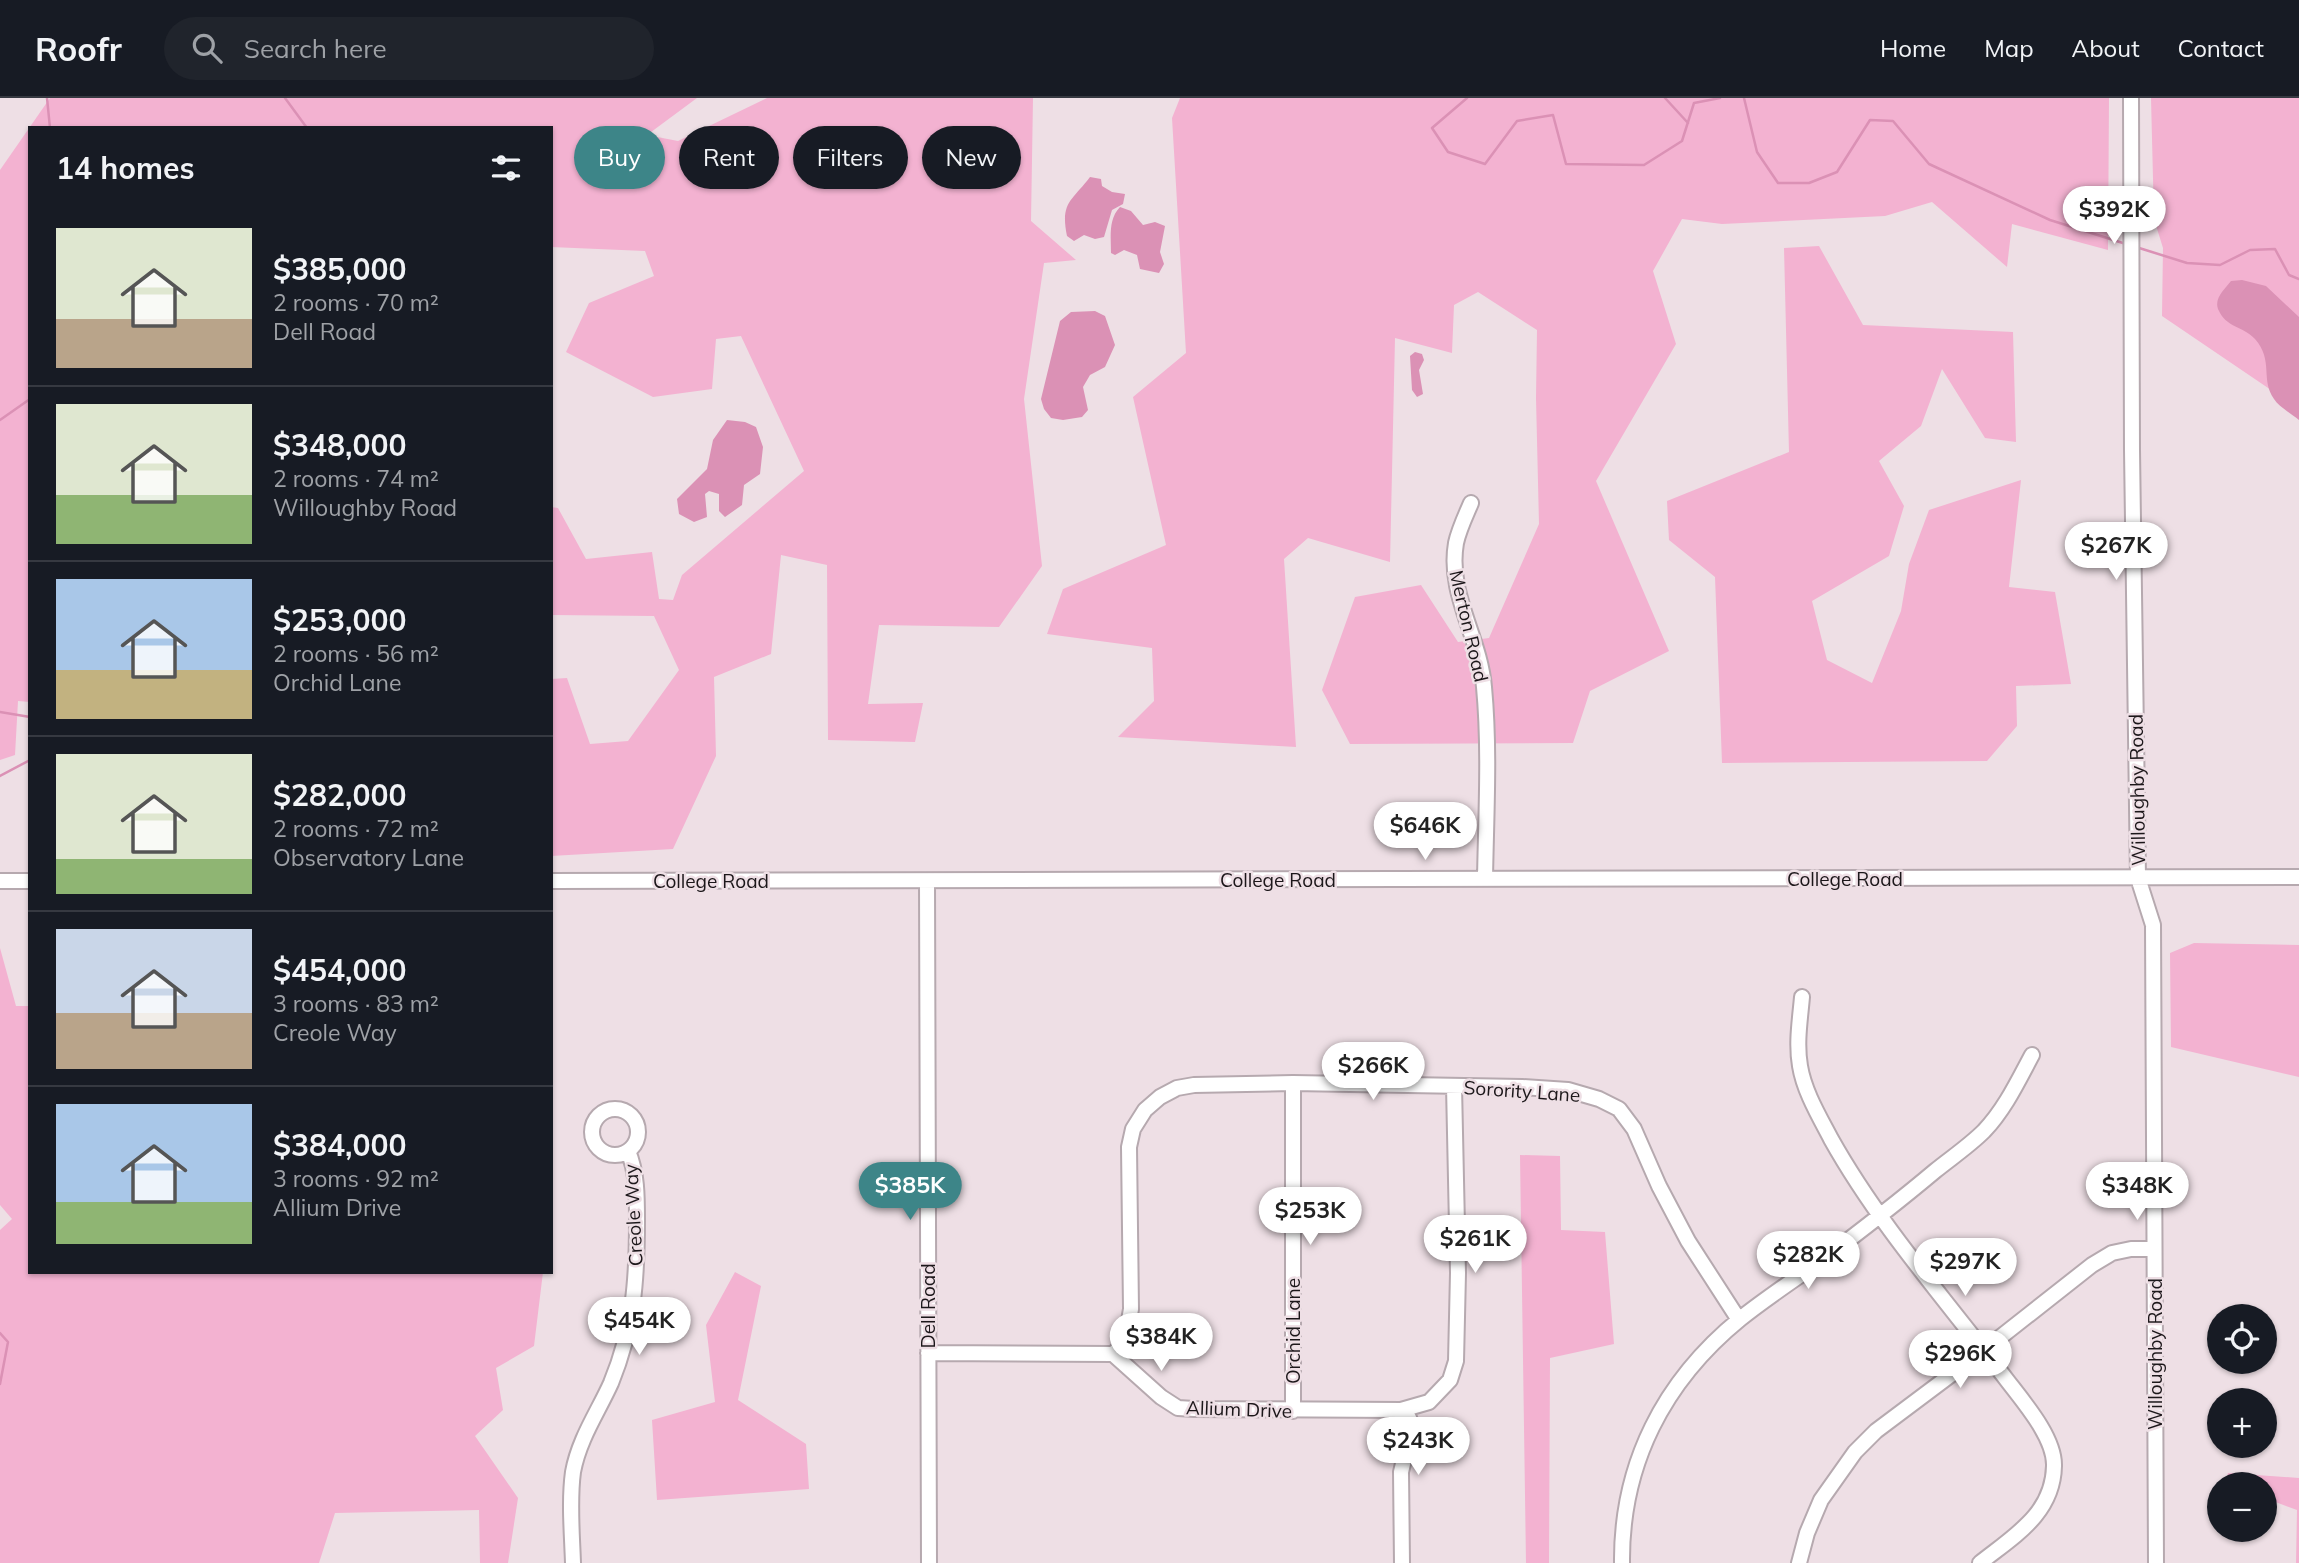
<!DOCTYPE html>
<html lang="en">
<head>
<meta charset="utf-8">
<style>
  body { margin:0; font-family:Mulish,sans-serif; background:#20242c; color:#f1f3f6; height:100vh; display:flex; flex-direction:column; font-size:26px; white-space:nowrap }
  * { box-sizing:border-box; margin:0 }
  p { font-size:23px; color:#9ea1a6 }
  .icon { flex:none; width:38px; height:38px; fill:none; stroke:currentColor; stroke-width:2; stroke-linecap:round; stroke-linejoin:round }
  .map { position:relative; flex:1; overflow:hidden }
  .side { position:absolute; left:28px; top:28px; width:525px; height:1148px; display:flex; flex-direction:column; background:#171b24; border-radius:0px; box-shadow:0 2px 5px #0004 }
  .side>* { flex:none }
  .guide { position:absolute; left:574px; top:28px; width:665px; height:63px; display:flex; gap:14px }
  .controls { position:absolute; left:2207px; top:1206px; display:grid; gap:14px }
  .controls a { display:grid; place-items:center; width:70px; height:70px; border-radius:50%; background:#171b24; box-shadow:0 2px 5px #0004; font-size:35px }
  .price { position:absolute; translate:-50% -60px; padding:0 16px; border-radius:24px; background:#fff; color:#222; font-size:23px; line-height:46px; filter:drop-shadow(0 2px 4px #0008) }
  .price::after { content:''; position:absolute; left:50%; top:42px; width:21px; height:16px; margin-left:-10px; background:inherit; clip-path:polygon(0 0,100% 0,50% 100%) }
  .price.current { background:#3d8588; color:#fff }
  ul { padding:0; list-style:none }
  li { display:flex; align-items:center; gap:21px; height:175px; padding:0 28px }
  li+li { border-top:2px solid #363941 }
  li span { display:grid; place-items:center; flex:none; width:196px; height:140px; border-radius:0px; color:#555 }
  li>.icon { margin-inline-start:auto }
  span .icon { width:84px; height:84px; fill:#fffc; stroke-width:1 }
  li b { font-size:30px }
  h2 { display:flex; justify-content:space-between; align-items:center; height:84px; padding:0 28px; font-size:30px }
  .tag { padding:0 24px; border-radius:32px; background:#171b24; box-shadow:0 2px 5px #0004; font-size:24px; line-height:63px }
  .tag.current { background:#3d8588; color:#fff }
  header { display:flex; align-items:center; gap:42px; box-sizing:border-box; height:98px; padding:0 35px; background:#171b24; border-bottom:2px solid #363941 }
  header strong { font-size:33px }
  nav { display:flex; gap:38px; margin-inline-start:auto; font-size:24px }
  .search { width:490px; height:63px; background:#20242c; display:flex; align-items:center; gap:18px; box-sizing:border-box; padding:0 24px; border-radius:38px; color:#9ea1a6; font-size:26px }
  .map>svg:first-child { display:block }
  .green { fill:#f3b2d1 }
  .water { fill:#db91b5 }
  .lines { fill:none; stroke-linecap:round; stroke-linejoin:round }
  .stream { stroke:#db91b5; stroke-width:2.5 }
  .minor-casing { stroke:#b6a9af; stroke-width:18 }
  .minor { stroke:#fff; stroke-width:14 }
  .labels { text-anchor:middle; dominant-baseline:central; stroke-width:5; stroke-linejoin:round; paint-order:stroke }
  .street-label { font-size:19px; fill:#1c171a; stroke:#eedfe5 }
</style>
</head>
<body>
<header>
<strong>Roofr</strong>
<div class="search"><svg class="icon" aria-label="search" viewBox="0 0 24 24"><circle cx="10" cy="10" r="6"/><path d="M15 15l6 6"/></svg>Search here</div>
<nav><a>Home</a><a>Map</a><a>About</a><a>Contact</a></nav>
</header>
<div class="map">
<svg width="2299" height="1465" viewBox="0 0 2299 1465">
  <rect width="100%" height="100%" fill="#eedfe5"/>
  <path class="green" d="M 50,0 L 697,0 L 647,37 L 678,43 L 767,0 L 1033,0 L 1031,123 L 1076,162 L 1044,165 L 1024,301 L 1042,468 L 999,529 L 879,527 L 868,606 L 923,605 L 915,644 L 828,642 L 827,467 L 781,457 L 771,556 L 714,579 L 716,658 L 673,751 L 551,758 L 551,581 L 567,580 L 590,646 L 628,643 L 679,572 L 654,518 L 551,517 L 551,409 L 558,410 L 586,461 L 652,454 L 659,501 L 673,502 L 682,477 L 804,373 L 741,238 L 716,241 L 712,291 L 653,299 L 566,254 L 589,205 L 654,178 L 645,153 L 551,149 L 551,30 L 30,30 L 30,604 L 18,603 L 15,657 L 0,662 L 0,72 Z
    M 1180,0 L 2109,0 L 2108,152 L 2012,126 L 2007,169 L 1932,104 L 1885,118 L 1722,126 L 1682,121 L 1653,173 L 1676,246 L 1596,383 L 1669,553 L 1590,593 L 1573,645 L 1350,646 L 1322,592 L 1355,499 L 1421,487 L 1458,544 L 1489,540 L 1539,426 L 1536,300 L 1537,232 L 1478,194 L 1454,207 L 1452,255 L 1395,240 L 1390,464 L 1308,440 L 1284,461 L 1296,649 L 1118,639 L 1154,603 L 1152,550 L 1047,536 L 1063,491 L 1166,447 L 1133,299 L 1186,255 L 1172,20 Z
    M 2151,0 L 2299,0 L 2299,311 L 2162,218 L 2163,150 L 2154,121 Z
    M 1819,148 L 1863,227 L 2013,234 L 2016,344 L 1985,340 L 1942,271 L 1921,328 L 1879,363 L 1904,408 L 1889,458 L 1812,503 L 1827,562 L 1872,585 L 1901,513 L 1909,466 L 1929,412 L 2021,382 L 2009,489 L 2055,494 L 2071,586 L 2016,588 L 2017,628 L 1987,663 L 1722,665 L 1715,479 L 1669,442 L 1667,403 L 1789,354 L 1784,150 Z
    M 2194,845 L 2299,847 L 2299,979 L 2171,949 L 2170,855 Z
    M 0,850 L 16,908 L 30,908 L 30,1174 L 543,1174 L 534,1248 L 496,1270 L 503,1312 L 475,1338 L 518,1400 L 508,1465 L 480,1465 L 479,1412 L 335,1415 L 319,1465 L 0,1465 L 0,1132 L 12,1121 L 0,1107 Z
    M 1520,1057 L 1560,1058 L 1561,1132 L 1605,1134 L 1614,1246 L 1550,1260 L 1549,1465 L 1526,1465 Z
    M 735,1174 L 761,1188 L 738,1302 L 806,1346 L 809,1391 L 657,1402 L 652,1322 L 715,1304 L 706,1227 Z
    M 2228,1375 L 2299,1380 L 2299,1465 L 2296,1465 L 2297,1412 L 2265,1400 L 2264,1386 L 2225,1386 Z"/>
  <path class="water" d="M 1090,79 L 1101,81 L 1102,88 L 1112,94 L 1125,96 L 1123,106 L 1112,112 L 1104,139 L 1095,141 L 1084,137 L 1074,143 L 1067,138 C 1060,104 1072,103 1090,79 Z
    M 1120,109 L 1131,113 L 1143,127 L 1155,124 L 1165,128 L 1160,154 L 1164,166 L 1159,175 L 1140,171 L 1137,157 L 1124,152 L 1115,157 L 1111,155 C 1111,140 1108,121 1120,109 Z
    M 2242,182 L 2266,188 L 2299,219 L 2299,322 C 2292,316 2279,309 2274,301 C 2260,281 2274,263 2255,241 C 2243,228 2226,230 2218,211 C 2214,200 2225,191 2231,183 Z
    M 1095,213 L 1105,218 L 1115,247 L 1105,269 L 1090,277 L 1083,289 L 1088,312 L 1082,319 L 1063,322 L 1051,320 L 1044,311 L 1041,301 L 1060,223 L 1071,214 Z
    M 1415,254 L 1422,256 L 1424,262 L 1419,272 L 1423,296 L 1417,299 L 1412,292 L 1410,258 Z
    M 727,322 L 745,324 L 756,329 L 763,349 L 760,376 L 744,387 L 742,407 L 725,419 L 719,413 L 719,396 L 709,393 L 705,396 L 707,419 L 694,424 L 679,416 L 677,401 L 707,371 L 713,342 Z"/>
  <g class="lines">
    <path class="stream" d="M 47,0 L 50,30
      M 285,0 L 307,30
      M 1467,0 L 1432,30 L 1448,54 L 1485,66 L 1517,23 L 1553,17 L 1566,66 L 1644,67 L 1682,43 L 1694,5 L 1720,0
      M 1665,0 L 1688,25
      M 1744,0 L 1757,54 L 1778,85 L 1809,85 L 1837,74 L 1870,22 L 1893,23 L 1929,66 L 2050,122 L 2126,146
      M 2136,149 L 2187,165 L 2220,167 L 2250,152 L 2275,151 L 2289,177 L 2299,181
      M 0,322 L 30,301
      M 0,614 L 30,619
      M 0,678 L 30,662
      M 0,1235 L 8,1244 L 0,1286"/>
    <defs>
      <path id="minor" d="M 2131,0 L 2132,352 L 2138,780 L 2153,827 L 2156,1465
        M 1471,405 C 1466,417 1459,431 1456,445 C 1447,496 1480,539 1484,589 C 1490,653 1486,717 1485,781
        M 0,783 L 30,783
        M 551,783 L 2299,779
        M 927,783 L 929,1465
        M 1802,899 C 1800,922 1796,945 1800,968 C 1804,993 1819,1018 1831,1041 C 1878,1125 1944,1200 2003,1277 C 2020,1300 2055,1338 2054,1368 C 2053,1416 2014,1438 1980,1465
        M 1293,985 L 1293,1313
        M592 1034a23 23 0 1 1 46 0a23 23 0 1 1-46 0Z
        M 928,1255 L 1113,1256 L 1161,1299 L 1178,1310 L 1194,1311 L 1401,1312 L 1429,1304 L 1450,1282 L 1456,1263 L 1458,1175 L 1454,988
        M 1113,1256 L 1125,1245 L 1131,1211 L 1129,1049 L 1133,1031 L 1145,1012 L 1160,999 L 1177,990 L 1194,987 L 1293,985 L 1522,989 L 1568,992 L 1599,1001 L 1619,1011 L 1634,1031 L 1659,1088 L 1688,1143 L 1739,1222
        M 1401,1312 L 1409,1320 L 1412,1328 L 1401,1374 L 1402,1465
        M 573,1465 C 572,1435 569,1403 573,1374 C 579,1341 598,1314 611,1285 C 634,1229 637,1181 637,1122 C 637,1099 637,1074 628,1053
        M 1622,1465 C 1621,1366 1664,1283 1740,1221 C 1765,1201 1792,1183 1818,1165 C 1858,1135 1897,1105 1935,1073 C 1951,1060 1969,1048 1984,1033 C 2005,1011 2018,983 2032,957
        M 1799,1465 L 1807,1435 L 1821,1402 L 1855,1354 L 1876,1333 L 1984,1252 L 2092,1167 L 2112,1155 L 2131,1151 L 2154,1151"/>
    </defs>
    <use href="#minor" class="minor-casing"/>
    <use href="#minor" class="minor"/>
  </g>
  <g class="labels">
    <g class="street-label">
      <text transform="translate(1469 528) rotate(77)">Merton Road</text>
      <text transform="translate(2137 692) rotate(-91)">Willoughby Road</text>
      <text x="1845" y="781">College Road</text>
      <text x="1278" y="782">College Road</text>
      <text x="711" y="783">College Road</text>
      <text transform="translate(1522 993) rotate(4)">Sorority Lane</text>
      <text transform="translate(633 1117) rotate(-93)">Creole Way</text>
      <text transform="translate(928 1208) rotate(-90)">Dell Road</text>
      <text transform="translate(1293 1233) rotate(-90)">Orchid Lane</text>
      <text transform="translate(2155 1256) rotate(-90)">Willoughby Road</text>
      <text transform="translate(1239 1311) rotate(2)">Allium Drive</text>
    </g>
  </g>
</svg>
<div class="controls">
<a><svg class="icon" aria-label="locate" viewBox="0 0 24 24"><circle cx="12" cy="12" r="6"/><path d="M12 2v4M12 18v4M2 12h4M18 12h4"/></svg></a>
<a>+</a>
<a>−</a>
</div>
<b class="price" style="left:2114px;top:148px">$392K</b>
<b class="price" style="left:2116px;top:484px">$267K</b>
<b class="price" style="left:1425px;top:764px">$646K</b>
<b class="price" style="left:1373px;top:1004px">$266K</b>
<b class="price current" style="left:910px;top:1124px">$385K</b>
<b class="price" style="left:2137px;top:1124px">$348K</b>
<b class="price" style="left:1310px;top:1149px">$253K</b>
<b class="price" style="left:1475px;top:1177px">$261K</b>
<b class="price" style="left:1808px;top:1193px">$282K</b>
<b class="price" style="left:1965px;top:1200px">$297K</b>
<b class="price" style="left:639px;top:1259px">$454K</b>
<b class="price" style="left:1161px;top:1275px">$384K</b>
<b class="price" style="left:1960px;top:1292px">$296K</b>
<b class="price" style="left:1418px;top:1379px">$243K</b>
<div class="guide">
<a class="tag current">Buy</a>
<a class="tag">Rent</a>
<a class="tag">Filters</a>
<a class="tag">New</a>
</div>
<section class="side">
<h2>14 homes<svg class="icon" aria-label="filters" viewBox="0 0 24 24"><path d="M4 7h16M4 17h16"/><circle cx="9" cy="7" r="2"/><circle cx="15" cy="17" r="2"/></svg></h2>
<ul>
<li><span style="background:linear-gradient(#dfe7d0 65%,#b9a48a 0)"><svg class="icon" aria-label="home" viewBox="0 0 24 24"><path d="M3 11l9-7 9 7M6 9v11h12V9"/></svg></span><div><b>$385,000</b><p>2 rooms · 70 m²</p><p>Dell Road</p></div></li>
<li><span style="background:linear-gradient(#dfe7d0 65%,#8fb573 0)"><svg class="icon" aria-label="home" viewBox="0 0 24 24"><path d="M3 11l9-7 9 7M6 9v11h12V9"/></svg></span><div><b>$348,000</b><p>2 rooms · 74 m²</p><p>Willoughby Road</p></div></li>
<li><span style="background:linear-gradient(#a9c7e8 65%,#c2b280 0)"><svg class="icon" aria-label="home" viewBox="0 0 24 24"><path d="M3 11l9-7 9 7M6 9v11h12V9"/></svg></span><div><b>$253,000</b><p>2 rooms · 56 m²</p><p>Orchid Lane</p></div></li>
<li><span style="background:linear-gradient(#dfe7d0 75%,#8fb573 0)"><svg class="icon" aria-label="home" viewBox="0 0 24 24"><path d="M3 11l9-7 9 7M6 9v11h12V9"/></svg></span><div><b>$282,000</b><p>2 rooms · 72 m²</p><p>Observatory Lane</p></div></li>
<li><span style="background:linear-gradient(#c9d6e8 60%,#b9a48a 0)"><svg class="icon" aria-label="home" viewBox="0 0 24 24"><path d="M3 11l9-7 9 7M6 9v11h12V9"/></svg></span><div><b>$454,000</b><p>3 rooms · 83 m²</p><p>Creole Way</p></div></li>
<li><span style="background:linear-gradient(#a9c7e8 70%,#8fb573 0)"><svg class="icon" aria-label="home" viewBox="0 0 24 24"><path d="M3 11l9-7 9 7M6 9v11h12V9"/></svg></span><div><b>$384,000</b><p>3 rooms · 92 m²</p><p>Allium Drive</p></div></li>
</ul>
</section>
</div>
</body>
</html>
